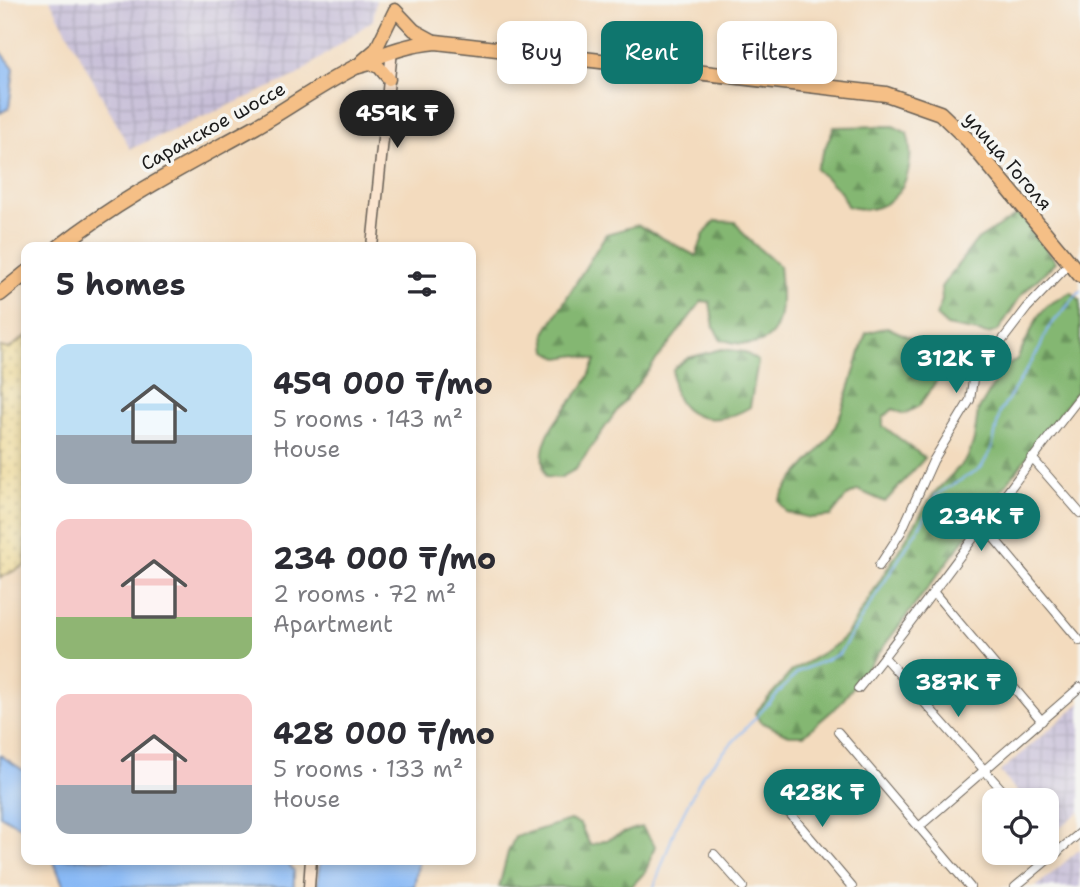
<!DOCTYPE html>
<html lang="en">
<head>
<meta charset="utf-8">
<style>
  body { margin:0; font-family:"Shantell Sans",sans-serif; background:#f2f2f3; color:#2b2b33; height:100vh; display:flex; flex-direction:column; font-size:26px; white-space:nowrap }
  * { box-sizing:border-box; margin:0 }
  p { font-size:23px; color:#7c7c81 }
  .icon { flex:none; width:38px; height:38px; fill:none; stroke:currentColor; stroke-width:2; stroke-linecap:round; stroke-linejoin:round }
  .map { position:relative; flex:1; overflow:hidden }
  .details { position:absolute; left:21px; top:242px; width:455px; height:623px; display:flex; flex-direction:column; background:#fff; border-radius:14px; box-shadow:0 4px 10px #0003 }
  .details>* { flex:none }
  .banner { position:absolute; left:497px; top:21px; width:478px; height:63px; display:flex; gap:14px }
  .fabs { position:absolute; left:982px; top:788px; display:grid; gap:14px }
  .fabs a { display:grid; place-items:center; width:77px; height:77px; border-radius:14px; background:#fff; box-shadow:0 4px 10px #0003; font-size:35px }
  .price { position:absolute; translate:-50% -60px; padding:0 16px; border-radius:24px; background:#0f766e; color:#fff; font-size:23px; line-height:46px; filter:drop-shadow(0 2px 4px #0008) }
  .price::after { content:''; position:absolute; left:50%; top:42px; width:21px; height:16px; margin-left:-10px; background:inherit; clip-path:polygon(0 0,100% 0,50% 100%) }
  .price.selected { background:#222; color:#fff }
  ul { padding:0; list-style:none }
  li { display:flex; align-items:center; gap:21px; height:175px; padding:0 35px }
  li span { display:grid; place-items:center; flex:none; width:196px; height:140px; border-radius:14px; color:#555 }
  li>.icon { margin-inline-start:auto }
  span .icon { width:84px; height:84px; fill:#fffc; stroke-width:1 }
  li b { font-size:30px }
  h2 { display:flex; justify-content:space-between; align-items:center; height:84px; padding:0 35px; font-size:30px }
  .pill { padding:0 24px; border-radius:14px; background:#fff; box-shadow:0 4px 10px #0003; font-size:24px; line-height:63px }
  .pill.selected { background:#0f766e; color:#fff }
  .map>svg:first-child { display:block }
  .industrial { fill:url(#industrial-grid) }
  .forest { fill:url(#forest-firs); stroke:#506a47; stroke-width:2 }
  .sand { fill:url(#sand-dots); stroke:#857b5d; stroke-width:2 }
  .water { fill:#89b9f5; stroke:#526a88; stroke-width:2 }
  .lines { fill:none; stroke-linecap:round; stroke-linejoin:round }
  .stream { stroke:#89b9f5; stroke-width:2 }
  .street-casing { stroke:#675f55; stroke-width:10 }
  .secondary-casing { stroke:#675f55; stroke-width:13 }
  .primary-casing { stroke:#675f55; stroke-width:15 }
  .highway-casing { stroke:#675f55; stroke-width:17 }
  .street { stroke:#fff; stroke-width:8 }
  .secondary { stroke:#fbe5cf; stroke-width:10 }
  .primary { stroke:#f5bf86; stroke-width:12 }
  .highway { stroke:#f5bf86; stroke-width:14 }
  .labels { text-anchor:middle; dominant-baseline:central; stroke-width:7; stroke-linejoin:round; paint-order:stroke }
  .street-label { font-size:19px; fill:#1c1c1c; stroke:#f6f6f2 }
</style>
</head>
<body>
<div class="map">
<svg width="1080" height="887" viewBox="0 0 1080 887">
  <defs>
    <pattern id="industrial-grid" width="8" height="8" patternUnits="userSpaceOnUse" patternTransform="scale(1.75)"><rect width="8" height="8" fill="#c8bfd8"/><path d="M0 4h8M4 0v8" fill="none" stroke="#aba4b9"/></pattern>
    <pattern id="forest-firs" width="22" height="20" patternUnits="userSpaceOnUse" patternTransform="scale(1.75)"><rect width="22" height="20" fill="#84b772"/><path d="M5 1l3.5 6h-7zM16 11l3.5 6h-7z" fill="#6b945d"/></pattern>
    <pattern id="sand-dots" width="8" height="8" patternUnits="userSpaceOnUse" patternTransform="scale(1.75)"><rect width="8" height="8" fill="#eeda9e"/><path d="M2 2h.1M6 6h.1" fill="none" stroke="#ccba88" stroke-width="1.8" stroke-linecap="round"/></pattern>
  </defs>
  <rect width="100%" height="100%" fill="#f6f6f2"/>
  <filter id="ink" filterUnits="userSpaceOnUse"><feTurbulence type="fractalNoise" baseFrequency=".0143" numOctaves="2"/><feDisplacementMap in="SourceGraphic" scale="14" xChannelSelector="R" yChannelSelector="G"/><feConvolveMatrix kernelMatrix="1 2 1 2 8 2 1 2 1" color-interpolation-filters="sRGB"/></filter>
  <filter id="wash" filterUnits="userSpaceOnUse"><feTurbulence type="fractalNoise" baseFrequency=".00686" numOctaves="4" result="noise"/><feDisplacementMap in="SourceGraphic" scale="28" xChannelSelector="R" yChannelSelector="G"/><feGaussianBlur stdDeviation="1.57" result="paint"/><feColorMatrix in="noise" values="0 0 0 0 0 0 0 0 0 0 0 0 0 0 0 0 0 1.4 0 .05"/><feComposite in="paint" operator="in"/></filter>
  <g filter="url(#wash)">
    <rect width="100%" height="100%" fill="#f3dbbe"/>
    <path class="industrial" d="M 50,0 L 376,0 L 373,20 L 296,76 L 130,149 Z
      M 1080,703 L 1080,811 L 1054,833 L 1047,825 L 1046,800 L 1024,800 L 1000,772 Z
      M 1080,849 L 1080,887 L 1036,887 Z"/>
    <path class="forest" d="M 893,126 L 907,133 C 920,173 894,222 847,206 L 840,191 L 816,169 L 834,127 Z
      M 1020,213 L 1056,262 L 1022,294 L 998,331 L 988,334 L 947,326 L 936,316 L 942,300 L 941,287 L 976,241 Z
      M 715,221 L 735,222 L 747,238 L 779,266 C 784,314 785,360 720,339 L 714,327 L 710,302 L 702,301 L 613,416 L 576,469 L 560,478 L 546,477 C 532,438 564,413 584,385 C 589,378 592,368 596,360 L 578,355 L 559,358 L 547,351 L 545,333 L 606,234 L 638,225 L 696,256 L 704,234 Z
      M 1071,292 L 1080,300 L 1080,374 L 1076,392 L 840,704 L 804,735 L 789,735 L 760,722 L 755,713 L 792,671 L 834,646 L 847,634 L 934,493 L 967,459 L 974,440 L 978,411 L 1002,370 L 1017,359 L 1039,315 L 1048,305 Z
      M 887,327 L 934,349 L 945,368 L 919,406 L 904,414 L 893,409 L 883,418 L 883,426 L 925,458 L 885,502 L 858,490 L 847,496 L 831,516 L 811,518 L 786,512 L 779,501 C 792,473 821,455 835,427 C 848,400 856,362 866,333 Z
      M 722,349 L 744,352 L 758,361 L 750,407 C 713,430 668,419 673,369 L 688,358 Z
      M 570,820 L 580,824 L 590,845 C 609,841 623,831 642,827 L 655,846 L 646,871 L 631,887 L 499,887 L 508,852 L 515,837 Z"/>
    <path class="sand" d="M 26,336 L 26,565 L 0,578 L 0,347 L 9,349 Z"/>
    <path class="water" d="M 0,50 L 14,68 L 9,108 L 0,113 Z
      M 0,755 L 26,772 L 26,830 L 0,815 Z
      M 53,859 L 285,859 L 294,871 L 294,887 L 64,887 Z
      M 320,859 L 419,859 L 414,887 L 317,887 Z"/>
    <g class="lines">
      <path class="stream" d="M 654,887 L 675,829 L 703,774 L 798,672 L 839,654 L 928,513 L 936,495 L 981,468 L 992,448 L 1000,412 L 1040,348 L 1047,330 L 1080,291"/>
    </g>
  </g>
  <g filter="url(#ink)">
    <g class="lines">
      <defs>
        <path id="street" d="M 1032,458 L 1080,513
          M 983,525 L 1080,641
          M 879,566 L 901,532 L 933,461 L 970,400 L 977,352 L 1001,342 L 1027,308 L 1070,263
          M 935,594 L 1042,721
          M 884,657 L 1011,800
          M 858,689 C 935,594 1004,493 1080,397
          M 838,732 L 970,887
          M 769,789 L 852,887
          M 920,826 L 1080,687
          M 1046,839 L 1058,852
          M 714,854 L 743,887
          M 1015,887 L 1080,833"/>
        <path id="secondary" d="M 372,247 L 392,50
          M 309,887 L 311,859"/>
        <path id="primary" d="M 395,10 L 414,30 L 436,42
          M 362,61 L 376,49 L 395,10
          M 359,67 L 370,64 L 379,67 L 389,79"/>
        <path id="highway" d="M 59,247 C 123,197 185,166 255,127 C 313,94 367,48 436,42 L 886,94 L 940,113 L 969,141 L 1080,275
          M 0,294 L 26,273"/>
      </defs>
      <use href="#street" class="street-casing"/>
      <use href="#secondary" class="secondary-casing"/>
      <use href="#primary" class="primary-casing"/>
      <use href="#highway" class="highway-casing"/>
      <use href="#street" class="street"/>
      <use href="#secondary" class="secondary"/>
      <use href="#primary" class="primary"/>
      <use href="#highway" class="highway"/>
    </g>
  </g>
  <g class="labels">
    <g class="street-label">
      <text transform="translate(213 126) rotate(-29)">Саранское шоссе</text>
      <text transform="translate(1008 161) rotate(49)">улица Гоголя</text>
    </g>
  </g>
</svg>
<div class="fabs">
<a><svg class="icon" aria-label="locate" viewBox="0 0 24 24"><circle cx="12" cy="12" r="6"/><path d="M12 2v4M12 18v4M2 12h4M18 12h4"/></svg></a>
</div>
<b class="price selected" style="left:397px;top:150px">459K ₸</b>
<b class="price" style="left:956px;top:395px">312K ₸</b>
<b class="price" style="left:981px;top:553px">234K ₸</b>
<b class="price" style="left:958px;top:719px">387K ₸</b>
<b class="price" style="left:822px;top:829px">428K ₸</b>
<div class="banner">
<a class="pill">Buy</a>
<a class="pill selected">Rent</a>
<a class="pill">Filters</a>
</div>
<section class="details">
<h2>5 homes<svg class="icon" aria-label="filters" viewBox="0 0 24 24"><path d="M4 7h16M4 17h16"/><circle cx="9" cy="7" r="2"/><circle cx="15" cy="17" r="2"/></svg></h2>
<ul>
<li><span style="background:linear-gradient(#bfe0f5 65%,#9aa5b1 0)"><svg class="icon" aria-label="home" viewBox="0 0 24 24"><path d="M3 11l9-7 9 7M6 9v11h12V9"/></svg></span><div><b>459 000 ₸/mo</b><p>5 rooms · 143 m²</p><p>House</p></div></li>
<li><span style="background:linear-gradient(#f6c9c9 70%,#8fb573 0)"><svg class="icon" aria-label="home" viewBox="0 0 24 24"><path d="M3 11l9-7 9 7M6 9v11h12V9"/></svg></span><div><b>234 000 ₸/mo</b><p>2 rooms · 72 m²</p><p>Apartment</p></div></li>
<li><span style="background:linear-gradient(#f6c9c9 65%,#9aa5b1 0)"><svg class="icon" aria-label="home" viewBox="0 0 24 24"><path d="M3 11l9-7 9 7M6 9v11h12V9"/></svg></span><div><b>428 000 ₸/mo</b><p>5 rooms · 133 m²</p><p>House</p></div></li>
</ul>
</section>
</div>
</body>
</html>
